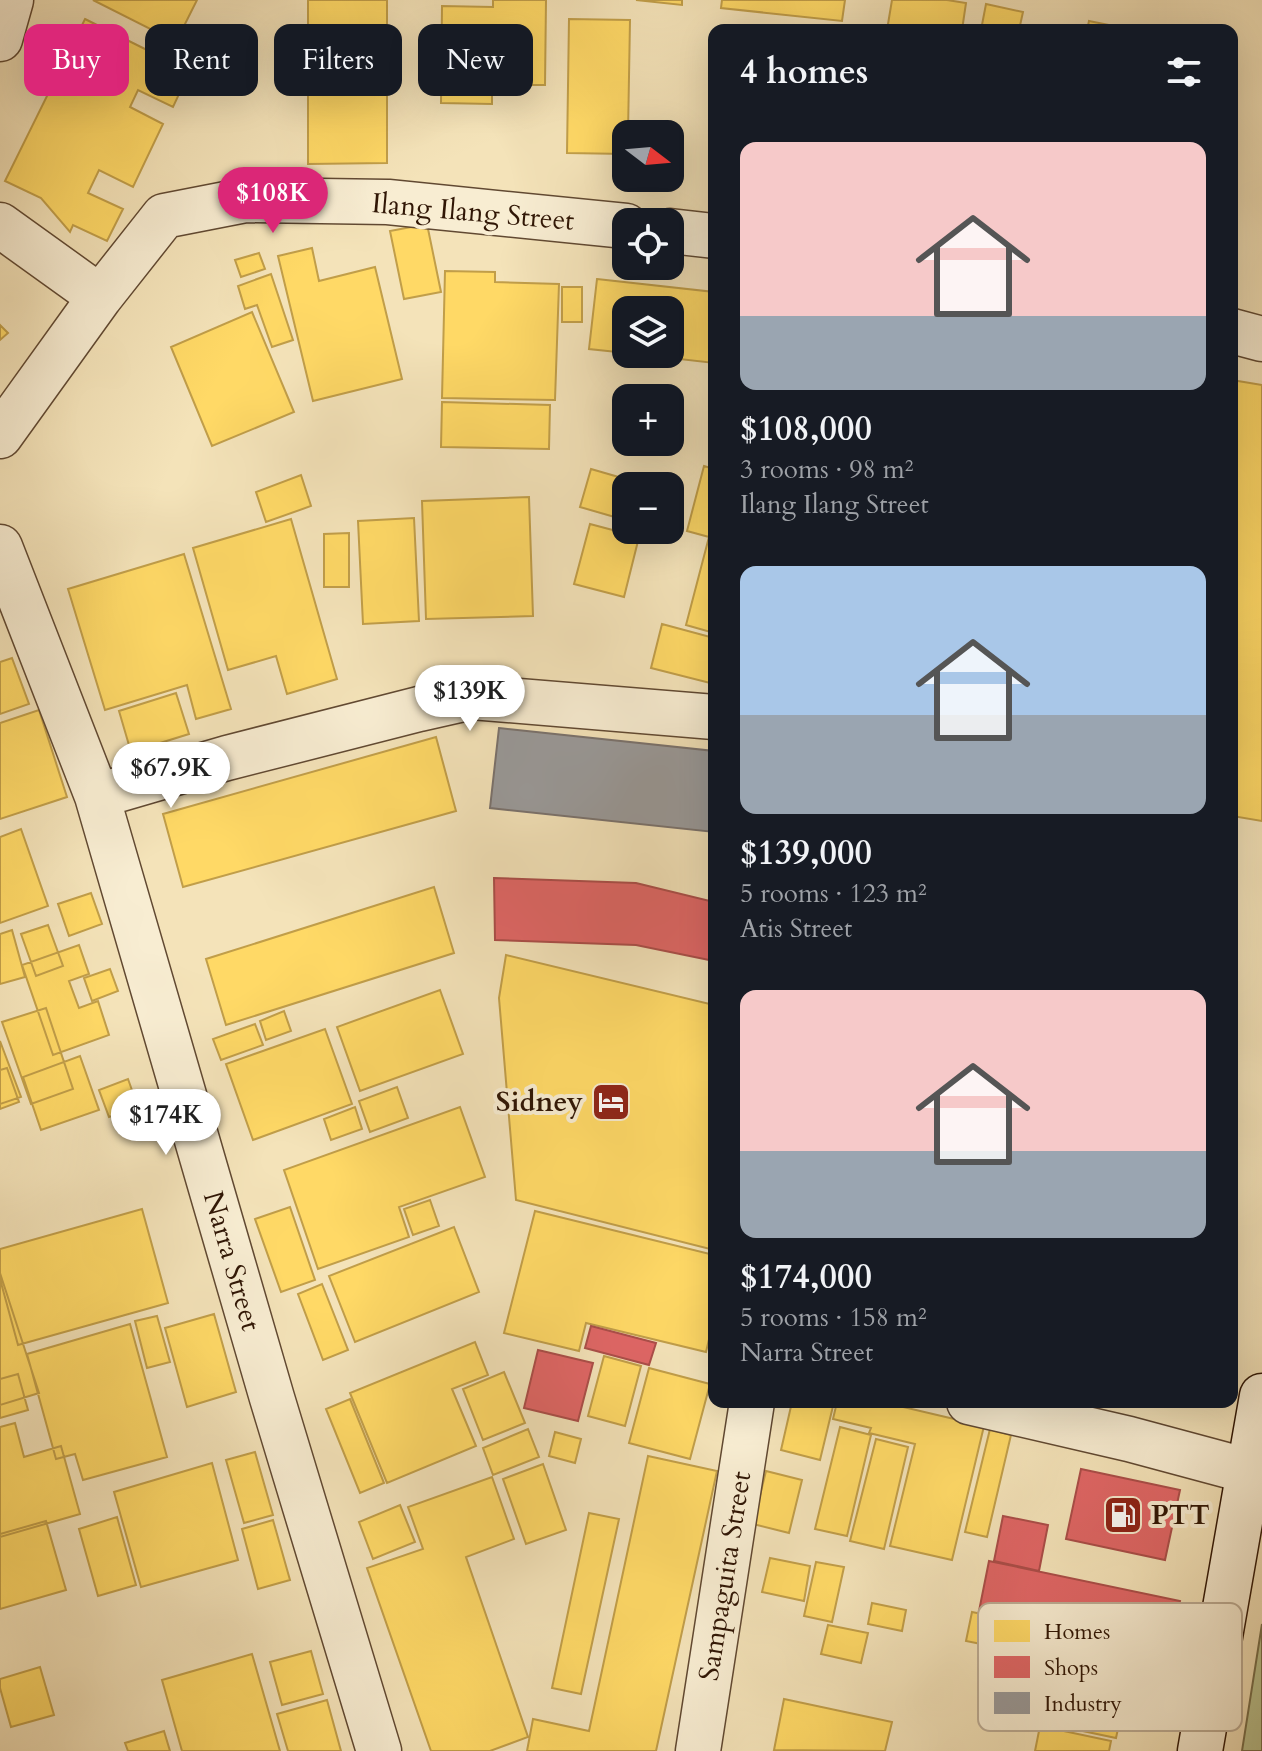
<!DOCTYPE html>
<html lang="en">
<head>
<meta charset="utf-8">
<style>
  body { margin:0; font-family:Cardo,serif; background:#20242c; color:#f1f3f6; height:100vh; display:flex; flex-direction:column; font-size:30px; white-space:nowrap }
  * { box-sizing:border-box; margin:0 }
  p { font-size:26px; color:#9ea1a6 }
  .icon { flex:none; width:44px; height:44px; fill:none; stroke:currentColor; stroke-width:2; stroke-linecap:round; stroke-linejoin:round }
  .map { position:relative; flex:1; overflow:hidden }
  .details { position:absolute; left:708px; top:24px; width:530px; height:1384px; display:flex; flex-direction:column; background:#171b24; border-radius:16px; box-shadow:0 8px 32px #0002 }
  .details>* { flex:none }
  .banner { position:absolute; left:24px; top:24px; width:564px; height:72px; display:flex; gap:16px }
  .needle { width:52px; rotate:106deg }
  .buttons { position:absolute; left:612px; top:120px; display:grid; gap:16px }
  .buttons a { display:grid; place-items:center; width:72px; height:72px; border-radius:16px; background:#171b24; box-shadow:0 8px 32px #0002; font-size:40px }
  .price { position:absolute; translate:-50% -68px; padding:0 18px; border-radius:28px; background:#fff; color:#222; font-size:26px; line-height:52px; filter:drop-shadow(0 2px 4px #0008) }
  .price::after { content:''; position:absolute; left:50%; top:48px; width:24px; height:18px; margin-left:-12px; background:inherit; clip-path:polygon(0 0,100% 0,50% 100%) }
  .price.on { background:#db2777; color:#fff }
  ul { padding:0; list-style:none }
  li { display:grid; align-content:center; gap:16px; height:424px; padding:0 32px }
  li span { display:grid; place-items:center; height:248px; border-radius:16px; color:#555 }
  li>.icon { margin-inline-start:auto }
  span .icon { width:144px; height:144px; fill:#fffc; stroke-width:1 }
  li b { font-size:34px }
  h2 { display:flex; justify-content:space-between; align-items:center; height:96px; padding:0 32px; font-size:34px }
  .tag { padding:0 28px; border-radius:16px; background:#171b24; box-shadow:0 8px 32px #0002; font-size:28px; line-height:72px }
  .tag.on { background:#db2777; color:#fff }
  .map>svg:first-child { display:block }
  .green { fill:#bac490; stroke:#756d4a; stroke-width:2 }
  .homes { fill:#ffd966; stroke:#c19e49; stroke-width:2 }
  .shops { fill:#e06666; stroke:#ab4e49; stroke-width:2 }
  .industry { fill:#999; stroke:#7a726d; stroke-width:2 }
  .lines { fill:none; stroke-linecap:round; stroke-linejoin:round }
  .street-casing { stroke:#614932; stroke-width:47 }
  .secondary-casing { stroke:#301605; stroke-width:47 }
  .street { stroke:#f8edd2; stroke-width:44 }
  .secondary { stroke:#f8edd2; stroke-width:44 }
  .labels { text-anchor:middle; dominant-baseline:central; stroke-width:8; stroke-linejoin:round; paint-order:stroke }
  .street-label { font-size:28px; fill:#301605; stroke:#f8edd2 }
  .poi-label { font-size:28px; font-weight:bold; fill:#301605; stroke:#f8edd2; text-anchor:end }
  .key { fill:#f8edd2; stroke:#bcac94; stroke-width:2 }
  .key-label { font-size:22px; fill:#301605 }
</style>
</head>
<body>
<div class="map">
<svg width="1262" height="1751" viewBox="0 0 1262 1751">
  <rect width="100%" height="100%" fill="#f4e3b9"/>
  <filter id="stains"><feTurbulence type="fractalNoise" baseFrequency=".0025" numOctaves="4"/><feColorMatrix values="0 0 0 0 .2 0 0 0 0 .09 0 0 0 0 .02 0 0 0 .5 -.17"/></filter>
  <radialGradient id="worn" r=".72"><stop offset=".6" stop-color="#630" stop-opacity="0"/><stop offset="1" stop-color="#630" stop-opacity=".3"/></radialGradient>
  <path class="green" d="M 1262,1624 L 1262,1751 L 1242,1751 Z"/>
  <path class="homes" d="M 93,0 L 197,0 L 176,42 Z
    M 308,0 L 387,0 L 387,163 L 308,164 Z
    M 493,0 L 546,0 L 545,85 L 492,85 L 492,104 L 441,103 L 442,6 L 493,7 Z
    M 636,0 L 682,0 L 682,5 Z
    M 722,0 L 845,0 L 842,21 L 721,8 Z
    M 892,0 L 947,0 L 966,3 L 962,30 L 887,30 Z
    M 986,4 L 1023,12 L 1019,30 L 981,30 Z
    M 85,19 L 155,54 L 153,58 L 188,75 L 173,107 L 138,90 L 130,107 L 163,124 L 133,187 L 99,170 L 88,193 L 123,209 L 107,241 L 73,225 L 70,232 L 41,198 L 5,181 Z
    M 569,19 L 630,20 L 628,134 L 626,134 L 626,154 L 567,153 Z
    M 1089,21 L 1114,26 L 1113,30 L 1087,30 Z
    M 427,224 L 441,292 L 404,299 L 390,231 Z
    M 312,248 L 319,281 L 375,267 L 402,379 L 313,401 L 278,256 Z
    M 259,253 L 265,269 L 241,277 L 235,260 Z
    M 445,271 L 495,272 L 495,282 L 559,284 L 555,400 L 442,398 Z
    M 271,274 L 293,340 L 272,347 L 257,305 L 245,309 L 238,286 Z
    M 597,279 L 714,292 L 714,363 L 636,354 L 670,354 L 670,310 L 626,310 L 626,353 L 589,349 Z
    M 562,287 L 582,287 L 582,322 L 562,322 Z
    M 252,312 L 294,412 L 212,446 L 171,347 Z
    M 0,325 L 8,333 L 0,340 Z
    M 1232,380 L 1262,385 L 1262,821 L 1232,816 Z
    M 442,402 L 550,405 L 549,449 L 441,447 Z
    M 704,466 L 714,469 L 714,633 L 686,625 L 709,537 L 687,531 Z
    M 591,469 L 629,480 L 618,518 L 580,507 Z
    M 301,475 L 311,506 L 266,522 L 256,492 Z
    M 529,497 L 533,616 L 426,619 L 422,501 Z
    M 414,518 L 419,621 L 363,624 L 358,521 Z
    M 291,519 L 337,679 L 287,694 L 276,656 L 228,670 L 193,548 Z
    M 590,524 L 639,537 L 624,597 L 574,584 Z
    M 349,533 L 349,587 L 324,587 L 324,534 Z
    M 184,554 L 231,709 L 196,719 L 187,685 L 105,710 L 68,589 Z
    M 662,624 L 714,638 L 714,684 L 651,668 Z
    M 12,658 L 29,704 L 0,714 L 0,662 Z
    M 176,693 L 189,734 L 131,752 L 119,711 Z
    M 39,710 L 67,797 L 0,819 L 0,723 Z
    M 436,737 L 456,811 L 183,887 L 163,814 Z
    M 21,829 L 48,906 L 0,923 L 0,837 Z
    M 434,887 L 454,953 L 226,1025 L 206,959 Z
    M 91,893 L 102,924 L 69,936 L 58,904 Z
    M 48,925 L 63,966 L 36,976 L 21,934 Z
    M 12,930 L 25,977 L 0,984 L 0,934 Z
    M 79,945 L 89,974 L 69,981 L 79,1008 L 98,1001 L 109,1035 L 53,1055 L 22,965 Z
    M 506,955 L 714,1005 L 714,1250 L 516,1200 L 499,998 Z
    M 110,969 L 118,991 L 92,1001 L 84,978 Z
    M 440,990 L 463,1054 L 360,1091 L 337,1027 Z
    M 46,1008 L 73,1089 L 31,1104 L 2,1022 Z
    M 284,1011 L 291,1031 L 266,1040 L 260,1021 Z
    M 255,1024 L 263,1045 L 221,1060 L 213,1039 Z
    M 325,1029 L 352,1104 L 253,1140 L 226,1064 Z
    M 0,1041 L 21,1097 L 0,1104 Z
    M 80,1056 L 99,1110 L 41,1130 L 23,1077 Z
    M 7,1068 L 19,1102 L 0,1109 L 0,1070 Z
    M 128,1079 L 138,1107 L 109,1117 L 99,1090 Z
    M 397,1087 L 408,1118 L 370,1132 L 359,1101 Z
    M 355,1107 L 362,1129 L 331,1140 L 324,1119 Z
    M 460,1107 L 485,1177 L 399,1207 L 409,1237 L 318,1269 L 284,1170 Z
    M 430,1200 L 439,1226 L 413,1235 L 404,1209 Z
    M 290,1207 L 315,1280 L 281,1292 L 255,1219 Z
    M 142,1209 L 168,1303 L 18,1345 L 0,1279 L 0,1249 Z
    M 535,1211 L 714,1255 L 714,1318 L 706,1352 L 586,1323 L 579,1351 L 504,1333 Z
    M 454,1227 L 479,1292 L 355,1342 L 329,1276 Z
    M 0,1273 L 39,1393 L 0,1405 Z
    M 322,1284 L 348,1350 L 323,1360 L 298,1294 Z
    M 214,1314 L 236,1392 L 187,1407 L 165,1328 Z
    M 157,1316 L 170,1362 L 147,1368 L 135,1321 Z
    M 130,1324 L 167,1457 L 83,1480 L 75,1454 L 56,1459 L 27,1354 Z
    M 475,1342 L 488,1375 L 452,1389 L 476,1446 L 387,1483 L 350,1393 Z
    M 604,1356 L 641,1366 L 625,1426 L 588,1416 Z
    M 649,1368 L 710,1384 L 690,1459 L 629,1443 Z
    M 504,1372 L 525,1423 L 483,1440 L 463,1389 Z
    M 18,1374 L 28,1410 L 0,1418 L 0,1379 Z
    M 350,1399 L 384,1483 L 360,1493 L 326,1409 Z
    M 792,1402 L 834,1402 L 820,1460 L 781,1450 Z
    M 837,1402 L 882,1402 L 984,1426 L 952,1560 L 890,1546 L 915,1444 L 869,1433 L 871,1428 L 833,1419 Z
    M 15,1423 L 24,1457 L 61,1446 L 80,1514 L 0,1537 L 0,1427 Z
    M 840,1427 L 871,1435 L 847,1536 L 815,1529 Z
    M 528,1429 L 539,1457 L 493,1475 L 483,1448 Z
    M 990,1429 L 1011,1435 L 987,1537 L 965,1532 Z
    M 555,1432 L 581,1439 L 575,1463 L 549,1456 Z
    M 876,1439 L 908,1447 L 884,1549 L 850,1541 Z
    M 255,1452 L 273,1515 L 244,1523 L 226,1460 Z
    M 648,1456 L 717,1471 L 656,1751 L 527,1751 L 533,1719 L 589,1731 Z
    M 212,1463 L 238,1560 L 141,1587 L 114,1492 Z
    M 543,1464 L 566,1530 L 526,1544 L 503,1479 Z
    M 766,1471 L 802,1480 L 789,1533 L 753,1524 Z
    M 492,1477 L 514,1539 L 466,1557 L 528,1737 L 490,1751 L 431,1751 L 367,1568 L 423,1549 L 408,1507 Z
    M 400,1505 L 415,1542 L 373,1559 L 359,1522 Z
    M 589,1513 L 619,1519 L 581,1694 L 552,1688 Z
    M 117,1517 L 136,1585 L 98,1596 L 79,1529 Z
    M 273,1520 L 290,1580 L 258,1589 L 242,1529 Z
    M 46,1521 L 66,1590 L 0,1609 L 0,1534 Z
    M 770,1558 L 810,1566 L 804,1601 L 762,1592 Z
    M 816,1562 L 844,1567 L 832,1622 L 804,1616 Z
    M 872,1603 L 906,1610 L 902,1631 L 868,1624 Z
    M 972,1612 L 1002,1618 L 996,1647 L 966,1641 Z
    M 828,1625 L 868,1633 L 861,1663 L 821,1654 Z
    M 1011,1636 L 1087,1652 L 1082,1677 L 1127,1686 L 1116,1738 L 1035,1721 L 1043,1685 L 1002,1676 Z
    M 311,1651 L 323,1694 L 282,1705 L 270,1662 Z
    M 252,1654 L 280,1751 L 182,1751 L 162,1680 Z
    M 40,1667 L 54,1715 L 11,1727 L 0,1688 L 0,1679 Z
    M 784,1699 L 892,1722 L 885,1751 L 774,1750 Z
    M 327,1700 L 341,1751 L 288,1751 L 277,1714 Z
    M 1040,1726 L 1111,1741 L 1109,1751 L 1035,1751 Z
    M 164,1731 L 170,1751 L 128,1751 L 125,1743 Z"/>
  <path class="shops" d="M 494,878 L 636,883 L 714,902 L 714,961 L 636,945 L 495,940 Z
    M 591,1326 L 656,1343 L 649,1365 L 585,1348 Z
    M 538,1350 L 593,1363 L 578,1421 L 524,1408 Z
    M 1081,1469 L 1180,1490 L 1165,1560 L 1066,1539 Z
    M 1003,1516 L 1048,1525 L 1039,1571 L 994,1561 Z
    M 989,1561 L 1180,1601 L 1170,1652 L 979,1611 Z"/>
  <path class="industry" d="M 499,728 L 714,751 L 714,832 L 490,808 Z"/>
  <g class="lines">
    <defs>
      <path id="street" d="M 0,39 L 11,0
        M 0,225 L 100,297
        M 670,231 L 714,236
        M 1232,331 L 1262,339
        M 0,436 L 100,297 L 164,216 L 246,200 L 388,202 L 626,226
        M 0,547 L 97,796 L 272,1398 L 379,1751
        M 97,796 L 227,758 L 419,709 L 472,697 L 714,717
        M 969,1402 L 1129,1439 L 1248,1471
        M 698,1751 L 752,1402"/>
      <path id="secondary" d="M 1200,1751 L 1262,1396"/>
    </defs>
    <use href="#street" class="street-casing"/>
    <use href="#secondary" class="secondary-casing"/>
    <use href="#street" class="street"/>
    <use href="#secondary" class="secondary"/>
  </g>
  <defs>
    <symbol id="hotel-square" viewBox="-11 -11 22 22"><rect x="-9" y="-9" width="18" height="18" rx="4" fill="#8f2418" stroke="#f8edd2"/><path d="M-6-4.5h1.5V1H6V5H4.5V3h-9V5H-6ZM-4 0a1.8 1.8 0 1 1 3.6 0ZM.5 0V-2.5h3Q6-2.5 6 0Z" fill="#fff"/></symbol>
    <symbol id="fuel-square" viewBox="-11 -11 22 22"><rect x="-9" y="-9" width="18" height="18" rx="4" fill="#8f2418" stroke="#f8edd2"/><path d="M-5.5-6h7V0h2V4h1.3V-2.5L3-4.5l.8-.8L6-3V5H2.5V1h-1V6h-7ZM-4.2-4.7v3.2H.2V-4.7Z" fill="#fff"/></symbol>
  </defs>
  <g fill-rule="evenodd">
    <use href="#hotel-square" x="589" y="1080" width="44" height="44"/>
    <use href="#fuel-square" x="1101" y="1493" width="44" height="44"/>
  </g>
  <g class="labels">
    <g class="street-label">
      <text transform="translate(473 212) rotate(5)">Ilang Ilang Street</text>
      <text transform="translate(232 1261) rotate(74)">Narra Street</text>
      <text transform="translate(725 1576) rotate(-81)">Sampaguita Street</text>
    </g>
    <g class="poi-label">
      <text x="583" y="1102">Sidney</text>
      <text x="1151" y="1515" text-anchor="start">PTT</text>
    </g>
  </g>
  <rect x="978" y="1603" width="264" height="128" rx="12" class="key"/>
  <rect x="994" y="1620" width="36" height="22" fill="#ffd966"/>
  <rect x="994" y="1656" width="36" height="22" fill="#e06666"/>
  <rect x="994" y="1692" width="36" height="22" fill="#999"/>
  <g class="key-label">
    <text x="1044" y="1639">Homes</text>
    <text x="1044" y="1675">Shops</text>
    <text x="1044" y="1711">Industry</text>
  </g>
  <rect width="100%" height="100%" filter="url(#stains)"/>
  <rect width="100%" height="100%" fill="url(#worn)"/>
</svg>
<div class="buttons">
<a><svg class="needle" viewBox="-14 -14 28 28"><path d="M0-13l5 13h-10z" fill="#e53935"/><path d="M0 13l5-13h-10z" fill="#9ea1a6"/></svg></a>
<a><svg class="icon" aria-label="locate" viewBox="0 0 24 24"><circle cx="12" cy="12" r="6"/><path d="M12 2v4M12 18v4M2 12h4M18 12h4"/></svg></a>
<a><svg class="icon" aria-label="layers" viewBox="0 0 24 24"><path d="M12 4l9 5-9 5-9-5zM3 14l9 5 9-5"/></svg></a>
<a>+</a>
<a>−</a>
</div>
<b class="price on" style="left:273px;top:235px">$108K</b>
<b class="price" style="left:470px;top:733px">$139K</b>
<b class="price" style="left:171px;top:810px">$67.9K</b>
<b class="price" style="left:166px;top:1157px">$174K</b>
<div class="banner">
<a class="tag on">Buy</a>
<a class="tag">Rent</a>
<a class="tag">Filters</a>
<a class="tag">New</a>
</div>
<section class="details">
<h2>4 homes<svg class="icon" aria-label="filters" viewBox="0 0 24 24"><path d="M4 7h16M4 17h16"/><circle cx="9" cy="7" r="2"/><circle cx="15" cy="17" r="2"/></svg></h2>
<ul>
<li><span style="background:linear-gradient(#f6c9c9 70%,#9aa5b1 0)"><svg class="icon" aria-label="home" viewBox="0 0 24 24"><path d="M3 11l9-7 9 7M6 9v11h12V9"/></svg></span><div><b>$108,000</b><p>3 rooms · 98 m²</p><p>Ilang Ilang Street</p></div></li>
<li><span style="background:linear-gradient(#a9c7e8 60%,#9aa5b1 0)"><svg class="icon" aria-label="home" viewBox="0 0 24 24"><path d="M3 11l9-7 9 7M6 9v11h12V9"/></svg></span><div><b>$139,000</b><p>5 rooms · 123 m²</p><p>Atis Street</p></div></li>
<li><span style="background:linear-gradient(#f6c9c9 65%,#9aa5b1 0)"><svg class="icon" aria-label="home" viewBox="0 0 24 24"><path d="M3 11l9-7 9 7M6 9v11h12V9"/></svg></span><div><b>$174,000</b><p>5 rooms · 158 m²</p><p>Narra Street</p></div></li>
</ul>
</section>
</div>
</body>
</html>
